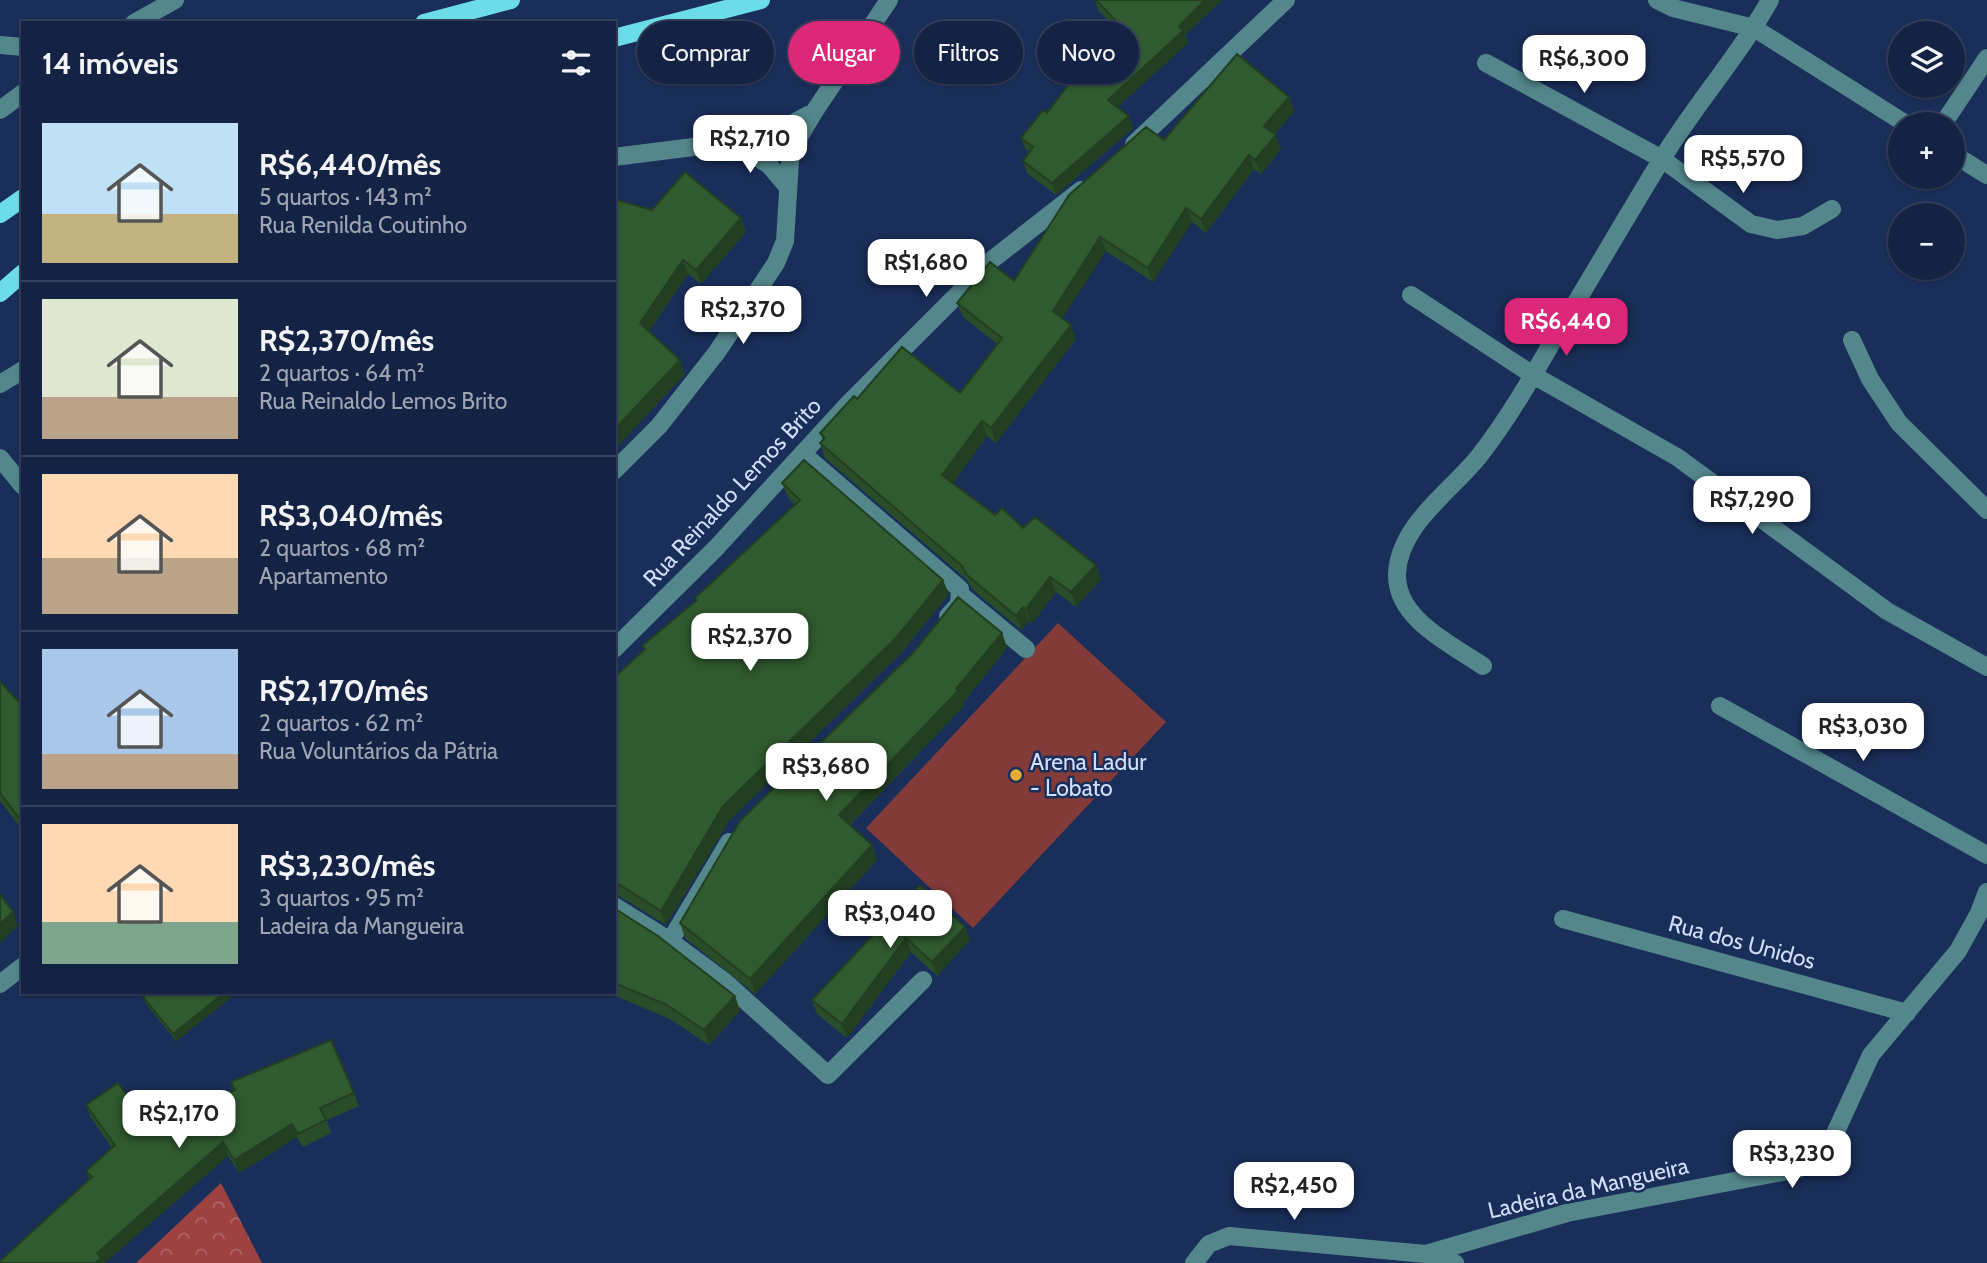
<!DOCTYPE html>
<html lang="pt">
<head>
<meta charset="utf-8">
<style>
  body { margin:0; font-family:Cabin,sans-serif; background:#212f4f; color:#f1f3f6; height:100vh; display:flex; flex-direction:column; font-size:26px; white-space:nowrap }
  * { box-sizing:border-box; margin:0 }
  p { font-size:23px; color:#9da4b2 }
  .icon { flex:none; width:38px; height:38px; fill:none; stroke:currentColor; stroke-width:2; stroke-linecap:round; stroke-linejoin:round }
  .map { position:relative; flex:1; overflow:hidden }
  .details { position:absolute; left:21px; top:21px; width:595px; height:973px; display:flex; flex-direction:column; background:#142244; border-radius:0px; box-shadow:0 2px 5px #0004,0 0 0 2px #333f5d }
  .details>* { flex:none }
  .guide { position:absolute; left:637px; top:21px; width:665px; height:63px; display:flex; gap:14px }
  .buttons { position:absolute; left:1888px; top:21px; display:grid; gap:14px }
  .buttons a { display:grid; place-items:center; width:77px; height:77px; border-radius:50%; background:#142244; box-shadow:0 2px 5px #0004,0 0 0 2px #333f5d; font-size:35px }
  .price { position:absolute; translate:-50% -60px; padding:0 16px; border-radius:14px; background:#fff; color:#222; font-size:23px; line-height:46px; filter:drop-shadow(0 2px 4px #0008) }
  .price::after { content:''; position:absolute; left:50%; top:42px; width:21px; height:16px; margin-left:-10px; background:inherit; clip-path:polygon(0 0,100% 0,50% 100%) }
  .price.active { background:#db2777; color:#fff }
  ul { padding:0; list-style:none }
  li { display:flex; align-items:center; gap:21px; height:175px; padding:0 21px }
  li+li { border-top:2px solid #333f5d }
  li span { display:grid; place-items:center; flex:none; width:196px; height:140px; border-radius:0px; color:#555 }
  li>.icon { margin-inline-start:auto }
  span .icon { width:84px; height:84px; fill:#fffc; stroke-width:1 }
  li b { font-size:30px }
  h2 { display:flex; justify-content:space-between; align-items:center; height:84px; padding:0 21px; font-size:30px }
  .pill { padding:0 24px; border-radius:32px; background:#142244; box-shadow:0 2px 5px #0004,0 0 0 2px #333f5d; font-size:24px; line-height:63px }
  .pill.active { background:#db2777; color:#fff }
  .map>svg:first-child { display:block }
  .forest { fill:url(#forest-crowns) }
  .pitch { fill:#823b39 }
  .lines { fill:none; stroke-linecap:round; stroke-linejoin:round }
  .minor { stroke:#54878c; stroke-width:18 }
  .major { stroke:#6cdde8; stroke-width:18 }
  .wall { fill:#294d28 }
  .shaded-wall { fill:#223f21 }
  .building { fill:#305a2f; stroke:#223f21; stroke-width:2 }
  .poi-dot { fill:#e3ae35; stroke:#1a2e5a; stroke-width:2.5 }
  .labels { text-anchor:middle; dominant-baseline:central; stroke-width:5; stroke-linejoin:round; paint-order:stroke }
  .street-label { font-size:23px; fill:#cfdefa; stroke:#1a2e5a }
  .poi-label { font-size:23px; fill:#cfdefa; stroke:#1a2e5a; text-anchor:start }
</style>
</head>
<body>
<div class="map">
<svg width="1987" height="1263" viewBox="0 0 1987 1263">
  <defs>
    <pattern id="forest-crowns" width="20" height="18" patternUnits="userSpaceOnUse" patternTransform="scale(1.75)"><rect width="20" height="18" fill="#9d4241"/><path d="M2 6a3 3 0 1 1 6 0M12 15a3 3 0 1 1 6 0" fill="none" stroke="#ae6667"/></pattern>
  </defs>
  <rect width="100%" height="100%" fill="#1a2e5a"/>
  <path class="forest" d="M 221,1183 L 262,1263 L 136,1263 Z"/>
  <path class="pitch" d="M 1058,623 L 1166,722 L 973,928 L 866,828 Z"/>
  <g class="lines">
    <path class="minor" d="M 1657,0 L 1673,8 L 1754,28 L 1906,124
      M 134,23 L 175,0
      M 0,45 L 23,47
      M 1486,63 L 1662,159 L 1751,224 L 1777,230 L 1803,226 L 1832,209
      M 0,110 L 23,93
      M 1943,124 L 1987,58
      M 733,142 L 769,165 L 786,185
      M 1134,144 L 1286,0
      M 1953,154 L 1987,175
      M 614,157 L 733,142 L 778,131 L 814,112 L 889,0
      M 1411,295 L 1533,375 L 1677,457 L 1887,611 L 1987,667
      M 1852,340 L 1870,379 L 1899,423 L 1987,510
      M 0,384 L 23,370
      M 803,454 L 960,589 L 959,604 L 948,616
      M 0,458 L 23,486
      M 614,471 L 659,426 L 717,352 L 776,263 L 785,241 L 790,161 L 796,142 L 814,112
      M 962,596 L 1026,649
      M 614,649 L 716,548 L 848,404 L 993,259 L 1081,190
      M 1483,666 C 1451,644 1396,619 1397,574 C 1399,524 1452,491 1480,455 C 1508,419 1531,379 1554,339 C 1590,280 1624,221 1660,162 C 1694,106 1738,57 1770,0
      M 1720,706 L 1987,855
      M 614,906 L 670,941 L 725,982 L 828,1075 L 923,980
      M 1563,919 L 1907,1013
      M 670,941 L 729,842
      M 0,984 L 23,966
      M 1426,1254 L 1567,1213 L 1798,1169 L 1817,1158 L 1832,1140 L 1871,1055 L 1958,951 L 1979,913 L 1987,892
      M 1194,1263 L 1209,1244 L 1229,1236 L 1426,1254 L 1455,1263"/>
    <path class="major" d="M 424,23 L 511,0
      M 614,38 L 761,0
      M 0,214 L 23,198
      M 0,293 L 23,273"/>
  </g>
  <path class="wall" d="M 1095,0 L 1222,0 L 1185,35 L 1188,43 L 1117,107 L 1133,128 L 1056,195 L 1027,173 L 1023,161 L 1029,152 L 1026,150 L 1021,138 L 1047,113 L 1113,25 L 1098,10 Z
    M 1289,97 L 1294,111 L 1275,134 L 1281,149 L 1261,174 L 1254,169 L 1206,233 L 1192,222 L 1153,282 L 1106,251 L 1062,318 L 1076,339 L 996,443 L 987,436 L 953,483 L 995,515 L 1023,528 L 1101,579 L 1076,607 L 1056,592 L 1031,624 L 1029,621 L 1021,630 L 972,589 L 967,580 L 825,458 L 820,443 L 823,440 L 820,433 L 857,399 L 960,393 L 997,344 L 963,317 L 957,303 L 1014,281 L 1164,140 Z
    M 614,199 L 652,210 L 741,218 L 746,232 L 701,284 L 688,274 L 649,331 L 685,374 L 614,450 Z
    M 782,483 L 949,594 L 902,652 L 729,821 L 666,925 L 619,896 L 614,896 L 614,678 L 644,650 L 642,646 L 696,601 L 695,598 L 795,505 L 788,497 Z
    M 1002,633 L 1007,648 L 963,703 L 964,706 L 850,825 L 872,845 L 877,860 L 755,994 L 685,938 L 680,923 Z
    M 0,682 L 23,706 L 23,831 L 0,801 Z
    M 920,885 L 965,927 L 970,940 L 937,976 L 911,952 L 847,1038 L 817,1014 L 812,1000 Z
    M 614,908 L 735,996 L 740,1011 L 709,1045 L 670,1019 L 606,992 L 614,992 Z
    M 238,992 L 176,1041 L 146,1004 L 143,997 Z
    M 318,992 L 327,992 L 320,996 Z
    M 231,1082 L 354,1093 L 359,1106 L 327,1120 L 331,1133 L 303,1147 L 297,1137 L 239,1173 L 228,1156 L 89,1179 L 86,1171 L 112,1148 L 91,1118 L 86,1105 L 152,1130 L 234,1091 Z"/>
  <path class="shaded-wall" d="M 1205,0 L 1222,0 L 1185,35 L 1188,43 L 1112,112 L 1108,100 L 1179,26 Z
    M 1289,97 L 1294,111 L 1270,140 L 1264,126 Z
    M 1129,116 L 1133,128 L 1056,195 L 1052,183 Z
    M 1276,135 L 1281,149 L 1261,174 L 1255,160 Z
    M 1249,155 L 1254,169 L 1206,233 L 1201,219 Z
    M 1186,208 L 1192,222 L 1153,282 L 1148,268 Z
    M 741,218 L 746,232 L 701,284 L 696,270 Z
    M 1100,237 L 1106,251 L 1058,325 L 1053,311 Z
    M 683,260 L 688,274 L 645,337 L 640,323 Z
    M 1071,325 L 1076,339 L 996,443 L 991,428 Z
    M 680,360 L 685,374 L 614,450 L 614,430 Z
    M 982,421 L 987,436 L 948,490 L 942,475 Z
    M 1096,565 L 1101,579 L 1076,607 L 1071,592 Z
    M 1050,577 L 1056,592 L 1031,624 L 1026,609 Z
    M 943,580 L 949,594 L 902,652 L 729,821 L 666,925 L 661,911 L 723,806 Z
    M 1023,607 L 1029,621 L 1021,630 L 1016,616 Z
    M 1002,633 L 1007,648 L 963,703 L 964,706 L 844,830 L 839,815 L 956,689 Z
    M 872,845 L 877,860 L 755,994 L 750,979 Z
    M 13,912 L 18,926 L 0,943 L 0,924 Z
    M 965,927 L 970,940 L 937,976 L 932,962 Z
    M 906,938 L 911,952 L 847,1038 L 842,1024 Z
    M 225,992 L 238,992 L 176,1041 L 173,1034 Z
    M 735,996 L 740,1011 L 709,1045 L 704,1030 Z
    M 292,1124 L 297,1137 L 239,1173 L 234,1160 Z
    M 223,1142 L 228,1156 L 105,1263 L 95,1263 L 97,1253 Z"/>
  <path class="building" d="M 1096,0 L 1205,0 L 1179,26 L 1183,31 L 1108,100 L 1129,116 L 1052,183 L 1023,161 L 1033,147 L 1021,138 L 1043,110 L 1047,113 L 1116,21 Z
    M 1237,54 L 1289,97 L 1264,126 L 1276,135 L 1255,160 L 1249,155 L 1201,219 L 1186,208 L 1148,268 L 1100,237 L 1053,311 L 1071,325 L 991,428 L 982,421 L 942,475 L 995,515 L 1002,508 L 1023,528 L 1035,517 L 1096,565 L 1071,592 L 1050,577 L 1026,609 L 1023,607 L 1016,616 L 967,575 L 962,566 L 820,443 L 825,438 L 820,433 L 854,396 L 857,399 L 902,347 L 960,393 L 1002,338 L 957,303 L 990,262 L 1014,281 L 1069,195 L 1146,127 L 1164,140 Z
    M 685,172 L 741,218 L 696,270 L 683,260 L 640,323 L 680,360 L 614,430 L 614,199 L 652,210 Z
    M 804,460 L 943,580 L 896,638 L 723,806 L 661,911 L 614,881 L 614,678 L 645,649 L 642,646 L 697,600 L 695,598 L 800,500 L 782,483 Z
    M 958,597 L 1002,633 L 956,689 L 958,691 L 839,815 L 872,845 L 750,979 L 680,923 L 740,821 L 913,653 Z
    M 0,682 L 23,706 L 23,823 L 0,793 Z
    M 920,885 L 965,927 L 932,962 L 906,938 L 842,1024 L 812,1000 Z
    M 0,894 L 13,912 L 0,924 Z
    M 614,908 L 658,936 L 735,996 L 704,1030 L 665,1004 L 614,983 Z
    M 149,992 L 225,992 L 173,1034 L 143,997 Z
    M 331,1040 L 354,1093 L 320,1108 L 326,1120 L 298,1134 L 292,1124 L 234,1160 L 223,1142 L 97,1253 L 101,1258 L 95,1263 L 0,1263 L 0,1261 L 92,1177 L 86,1171 L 115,1145 L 86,1105 L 118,1083 L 152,1130 L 165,1118 L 235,1090 L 231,1082 Z"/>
  <circle class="poi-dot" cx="1016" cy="775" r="7"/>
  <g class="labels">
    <g class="street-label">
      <text transform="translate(732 492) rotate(-47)">Rua Reinaldo Lemos Brito</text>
      <text transform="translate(1742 942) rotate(15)">Rua dos Unidos</text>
      <text transform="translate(1588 1188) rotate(-13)">Ladeira da Mangueira</text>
    </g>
    <g class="poi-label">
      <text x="1030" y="762">Arena Ladur<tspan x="1030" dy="26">- Lobato</tspan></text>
    </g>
  </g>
</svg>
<div class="buttons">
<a><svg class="icon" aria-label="layers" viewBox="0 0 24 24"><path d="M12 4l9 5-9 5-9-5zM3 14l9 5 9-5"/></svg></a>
<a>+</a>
<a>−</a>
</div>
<b class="price" style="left:1584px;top:95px">R$6,300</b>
<b class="price" style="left:750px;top:175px">R$2,710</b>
<b class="price" style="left:1743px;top:195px">R$5,570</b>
<b class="price" style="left:926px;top:299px">R$1,680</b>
<b class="price" style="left:743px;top:346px">R$2,370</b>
<b class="price active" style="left:1566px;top:358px">R$6,440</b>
<b class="price" style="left:1752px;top:536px">R$7,290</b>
<b class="price" style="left:750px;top:673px">R$2,370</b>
<b class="price" style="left:1863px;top:763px">R$3,030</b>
<b class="price" style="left:826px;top:803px">R$3,680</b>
<b class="price" style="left:890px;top:950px">R$3,040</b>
<b class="price" style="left:179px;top:1150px">R$2,170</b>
<b class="price" style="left:1792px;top:1190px">R$3,230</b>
<b class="price" style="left:1294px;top:1222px">R$2,450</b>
<div class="guide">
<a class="pill">Comprar</a>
<a class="pill active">Alugar</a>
<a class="pill">Filtros</a>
<a class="pill">Novo</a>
</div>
<section class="details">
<h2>14 imóveis<svg class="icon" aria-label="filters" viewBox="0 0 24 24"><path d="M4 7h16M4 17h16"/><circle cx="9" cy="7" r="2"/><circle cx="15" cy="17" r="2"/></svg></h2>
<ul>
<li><span style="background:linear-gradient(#bfe0f5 65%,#c2b280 0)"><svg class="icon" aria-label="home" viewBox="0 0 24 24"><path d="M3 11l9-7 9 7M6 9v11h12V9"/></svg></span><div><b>R$6,440/mês</b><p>5 quartos · 143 m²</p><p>Rua Renilda Coutinho</p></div></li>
<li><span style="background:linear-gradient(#dfe7d0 70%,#b9a48a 0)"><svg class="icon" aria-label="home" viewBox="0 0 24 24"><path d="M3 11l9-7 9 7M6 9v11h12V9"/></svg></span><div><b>R$2,370/mês</b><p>2 quartos · 64 m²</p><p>Rua Reinaldo Lemos Brito</p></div></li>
<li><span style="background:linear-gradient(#ffd9b3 60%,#b9a48a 0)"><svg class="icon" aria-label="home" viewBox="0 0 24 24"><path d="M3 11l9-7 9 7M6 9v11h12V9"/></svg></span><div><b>R$3,040/mês</b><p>2 quartos · 68 m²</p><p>Apartamento</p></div></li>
<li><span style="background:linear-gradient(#a9c7e8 75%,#b9a48a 0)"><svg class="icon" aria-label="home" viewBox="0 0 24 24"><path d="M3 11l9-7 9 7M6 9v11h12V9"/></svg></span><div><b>R$2,170/mês</b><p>2 quartos · 62 m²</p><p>Rua Voluntários da Pátria</p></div></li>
<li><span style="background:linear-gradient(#ffd9b3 70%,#7fa58c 0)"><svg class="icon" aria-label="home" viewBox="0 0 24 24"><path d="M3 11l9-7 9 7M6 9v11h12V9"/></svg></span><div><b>R$3,230/mês</b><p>3 quartos · 95 m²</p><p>Ladeira da Mangueira</p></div></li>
</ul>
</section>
</div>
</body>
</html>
